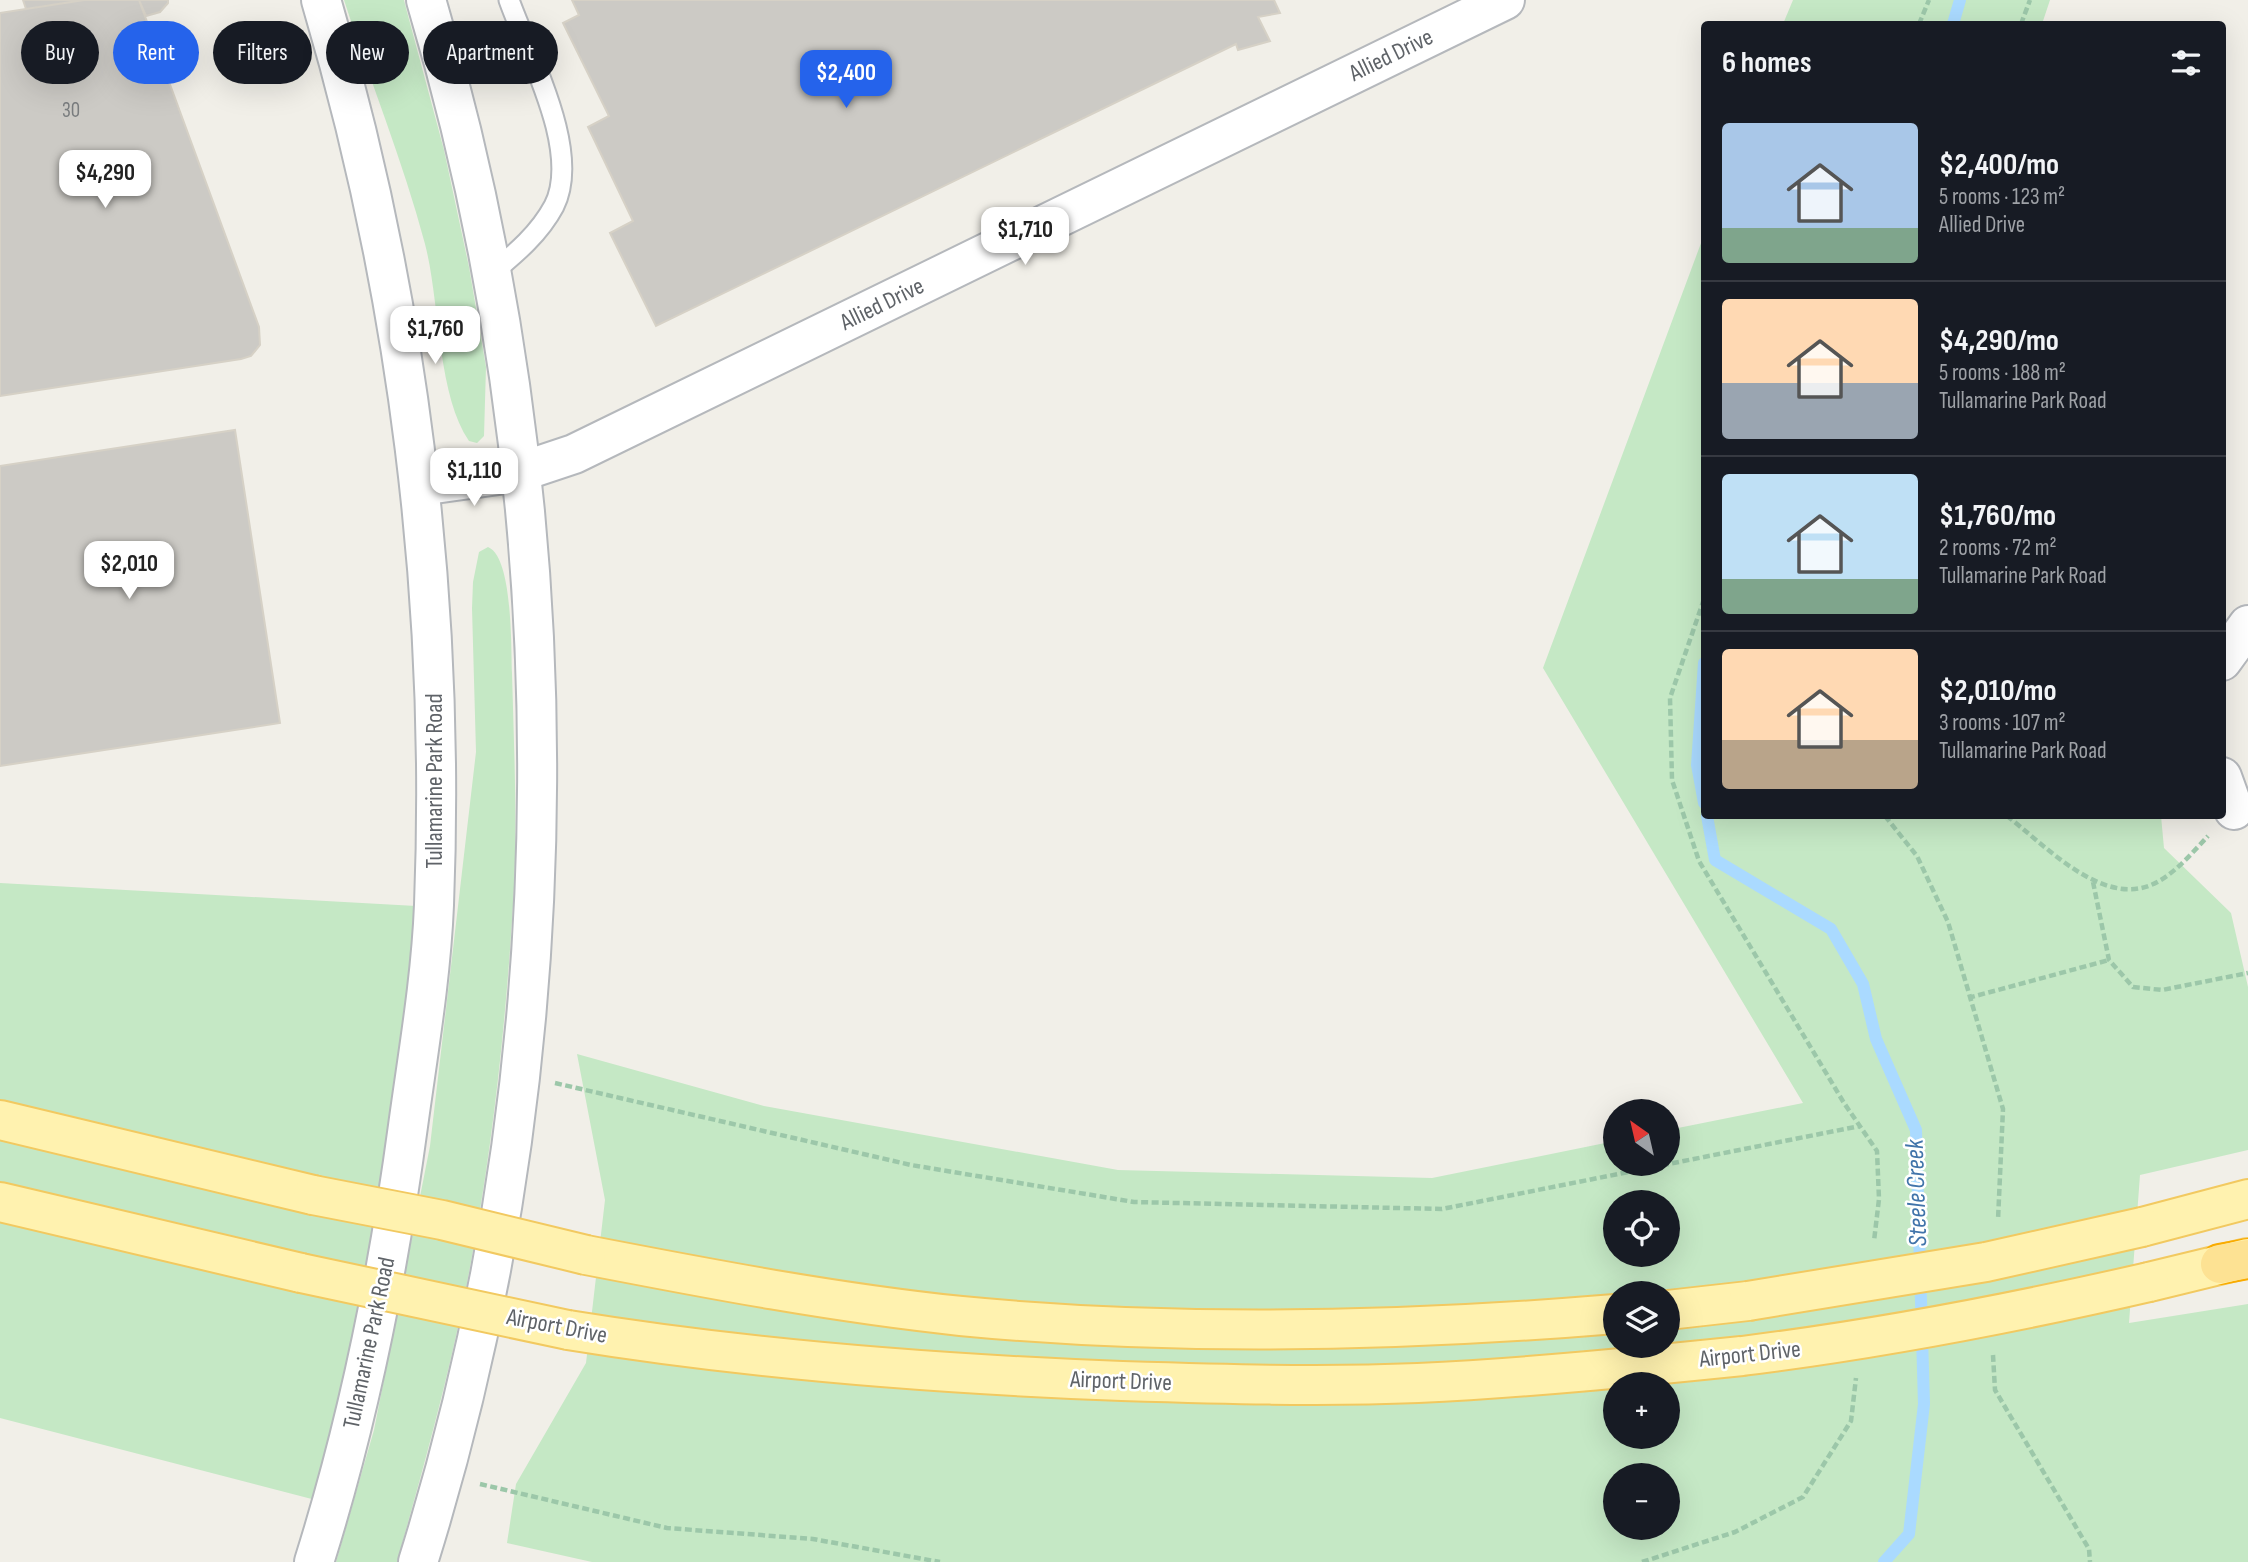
<!DOCTYPE html>
<html lang="en">
<head>
<meta charset="utf-8">
<style>
  body { margin:0; font-family:"Sofia Sans Condensed",sans-serif; background:#242831; color:#f1f3f6; height:100vh; display:flex; flex-direction:column; font-size:26px; white-space:nowrap }
  * { box-sizing:border-box; margin:0 }
  p { font-size:23px; color:#9ea1a6 }
  .icon { flex:none; width:38px; height:38px; fill:none; stroke:currentColor; stroke-width:2; stroke-linecap:round; stroke-linejoin:round }
  .map { position:relative; flex:1; overflow:hidden }
  .panel { position:absolute; left:1701px; top:21px; width:525px; height:798px; display:flex; flex-direction:column; background:#171b24; border-radius:7px; box-shadow:0 7px 28px #0002 }
  .panel>* { flex:none }
  .hud { position:absolute; left:21px; top:21px; width:665px; height:63px; display:flex; gap:14px }
  .needle { width:46px; rotate:326deg }
  .buttons { position:absolute; left:1603px; top:1099px; display:grid; gap:14px }
  .buttons a { display:grid; place-items:center; width:77px; height:77px; border-radius:50%; background:#171b24; box-shadow:0 7px 28px #0002; font-size:35px }
  .price { position:absolute; translate:-50% -60px; padding:0 16px; border-radius:14px; background:#fff; color:#222; font-size:23px; line-height:46px; filter:drop-shadow(0 2px 4px #0008) }
  .price::after { content:''; position:absolute; left:50%; top:42px; width:21px; height:16px; margin-left:-10px; background:inherit; clip-path:polygon(0 0,100% 0,50% 100%) }
  .price.on { background:#2563eb; color:#fff }
  ul { padding:0; list-style:none }
  li { display:flex; align-items:center; gap:21px; height:175px; padding:0 21px }
  li+li { border-top:2px solid #363941 }
  li span { display:grid; place-items:center; flex:none; width:196px; height:140px; border-radius:7px; color:#555 }
  li>.icon { margin-inline-start:auto }
  span .icon { width:84px; height:84px; fill:#fffc; stroke-width:1 }
  li b { font-size:30px }
  h2 { display:flex; justify-content:space-between; align-items:center; height:84px; padding:0 21px; font-size:30px }
  .pill { padding:0 24px; border-radius:32px; background:#171b24; box-shadow:0 7px 28px #0002; font-size:24px; line-height:63px }
  .pill.on { background:#2563eb; color:#fff }
  .map>svg:first-child { display:block }
  .green { fill:#c5e8c5; fill-rule:evenodd }
  .lines { fill:none; stroke-linecap:round; stroke-linejoin:round }
  .stream { stroke:#aadaff; stroke-width:12 }
  .building { fill:#cccac5; stroke:#d6d1c6; stroke-width:2 }
  .service-casing { stroke:#b5b8bc; stroke-width:23 }
  .minor-casing { stroke:#b5b8bc; stroke-width:42 }
  .tertiary-casing { stroke:#b5b8bc; stroke-width:42 }
  .primary-casing { stroke:#f2c960; stroke-width:42 }
  .motorway-casing { stroke:#f9ab00; stroke-width:42 }
  .path { stroke:#9cc7a9; stroke-width:4.5; stroke-dasharray:7 3.5; stroke-linecap:butt }
  .service { stroke:#fff; stroke-width:19 }
  .minor { stroke:#fff; stroke-width:38 }
  .tertiary { stroke:#fff; stroke-width:38 }
  .primary { stroke:#fff2af; stroke-width:38 }
  .motorway { stroke:#fde293; stroke-width:38 }
  .primary-bridge-casing { stroke:#f2c960; stroke-width:42; stroke-linecap:butt }
  .primary-bridge { stroke:#fff2af; stroke-width:38 }
  .labels { text-anchor:middle; dominant-baseline:central; stroke-width:5; stroke-linejoin:round; paint-order:stroke }
  .number-label { font-size:21px; fill:#7a7d7f }
  .street-label { font-size:24px; fill:#5f6368; stroke:#fff }
  .water-label { font-size:26px; font-style:italic; fill:#4174aa; stroke:#fff }
</style>
</head>
<body>
<div class="map">
<svg width="2248" height="1562" viewBox="0 0 2248 1562">
  <rect width="100%" height="100%" fill="#f1efe8"/>
  <path class="green" d="M 344,0 L 404,0 L 406,8 L 444,150 L 469,267 L 486,367 L 484,436 L 477,443 L 469,441 C 437,394 440,301 425,244 C 403,161 370,81 344,0 Z
    M 1793,0 L 2050,0 L 2042,24 L 1783,24 Z
    M 1704,235 L 1704,816 L 2161,816 L 2164,848 L 2231,913 L 2248,987 L 2248,1150 L 2140,1175 L 2129,1323 L 2248,1304 L 2248,1562 L 592,1562 L 507,1543 L 516,1484 L 586,1363 L 605,1200 L 577,1054 L 764,1106 L 1118,1170 L 1432,1178 L 1615,1141 L 1615,1164 L 1668,1164 L 1668,1130 L 1803,1103 L 1543,668 ZM 1615,1202 L 1668,1202 L 1668,1255 L 1615,1255 ZM 1615,1293 L 1668,1293 L 1668,1346 L 1615,1346 ZM 1615,1384 L 1668,1384 L 1668,1437 L 1615,1437 ZM 1615,1475 L 1668,1475 L 1668,1528 L 1615,1528 Z
    M 488,547 C 513,557 511,649 512,673 C 514,751 518,829 513,906 C 504,1050 487,1196 456,1336 C 439,1412 418,1487 397,1562 L 336,1562 L 374,1430 L 430,1146 L 476,752 L 472,608 L 473,582 L 479,552 Z
    M 0,883 L 434,907 L 331,1504 L 0,1418 Z"/>
  <g class="lines">
    <path class="stream" d="M 1953,24 L 1960,0
      M 1704,663 L 1697,765 L 1704,803
      M 1707,816 L 1715,860 L 1831,929 L 1863,984 L 1876,1039 L 1916,1130 L 1924,1404 L 1909,1534 L 1884,1562"/>
  </g>
  <path class="building" d="M 23,0 L 84,0 L 26,9 Z
    M 84,0 L 139,0 L 259,327 L 260,345 L 251,356 L 241,359 L 0,396 L 0,13 Z
    M 139,0 L 168,0 L 168,3 L 160,12 L 146,16 Z
    M 572,0 L 1274,0 L 1280,13 L 1258,17 L 1270,41 L 1238,50 L 1236,44 L 656,326 L 610,233 L 633,221 L 588,127 L 609,116 L 563,23 L 579,15 Z
    M 235,430 L 280,723 L 0,766 L 0,466 Z"/>
  <g class="lines">
    <defs>
      <path id="service" d="M 492,273 C 516,253 539,234 554,206 C 582,151 528,54 509,0"/>
      <path id="minor" d="M 420,486 L 520,472 L 574,454 L 1505,0
        M 2222,661 L 2248,625
        M 2222,777 L 2234,810"/>
      <path id="tertiary" d="M 314,1562 C 359,1419 388,1275 408,1126 C 418,1053 431,979 434,905 C 446,599 408,293 321,0
        M 418,1562 C 575,1060 576,503 426,0"/>
      <path id="primary" d="M 0,1120 L 313,1195
        M 0,1202 L 301,1273
        M 2142,1227 L 2248,1199
        M 586,1255 C 710,1279 836,1303 961,1316 C 1179,1337 1398,1332 1615,1314
        M 2149,1282 L 2248,1258
        M 1668,1310 L 1748,1301
        M 568,1330 C 752,1360 936,1374 1122,1381 C 1220,1384 1319,1387 1418,1383 C 1526,1378 1634,1367 1742,1356"/>
      <path id="motorway" d="M 2220,1264 L 2248,1259"/>
    </defs>
    <use href="#service" class="service-casing"/>
    <use href="#minor" class="minor-casing"/>
    <use href="#tertiary" class="tertiary-casing"/>
    <use href="#primary" class="primary-casing"/>
    <use href="#motorway" class="motorway-casing"/>
    <path class="path" d="M 1919,24 L 1929,0
      M 2021,24 L 2030,0
      M 1704,599 L 1670,698 L 1672,780 L 1699,861 L 1844,1103 L 1877,1151 L 1879,1199 L 1874,1241
      M 1885,816 L 1917,856 L 1948,922 L 2003,1109 L 1998,1220
      M 2007,816 C 2044,844 2100,906 2151,885 C 2173,876 2192,853 2208,836
      M 2093,882 L 2109,960 L 2133,987 L 2162,990 L 2248,973
      M 1968,998 L 2109,960
      M 555,1083 L 911,1165 L 1134,1202 L 1442,1209 L 1860,1126
      M 1993,1355 L 1995,1390 L 2089,1549 L 2090,1562
      M 480,1484 L 667,1528 L 813,1539 L 940,1562
      M 1642,1562 L 1735,1532 L 1803,1497 L 1851,1421 L 1856,1378"/>
    <use href="#service" class="service"/>
    <use href="#minor" class="minor"/>
    <use href="#tertiary" class="tertiary"/>
    <use href="#primary" class="primary"/>
    <use href="#motorway" class="motorway"/>
    <defs>
      <path id="primary-bridge" d="M 313,1195 L 442,1220 L 586,1255
        M 301,1273 L 568,1330
        M 1748,1301 L 1986,1262 L 2142,1227
        M 1742,1356 C 1879,1339 2014,1313 2149,1282"/>
    </defs>
    <use href="#primary-bridge" class="primary-bridge-casing"/>
    <use href="#primary-bridge" class="primary-bridge"/>
  </g>
  <g class="labels">
    <g class="number-label">
      <text x="71" y="110">30</text>
    </g>
    <g class="street-label">
      <text transform="translate(1391 55) rotate(-26)">Allied Drive</text>
      <text transform="translate(882 304) rotate(-26)">Allied Drive</text>
      <text transform="translate(434 781) rotate(-90)">Tullamarine Park Road</text>
      <text transform="translate(557 1326) rotate(11)">Airport Drive</text>
      <text transform="translate(369 1343) rotate(-78)">Tullamarine Park Road</text>
      <text transform="translate(1750 1354) rotate(-6)">Airport Drive</text>
      <text transform="translate(1121 1381) rotate(2)">Airport Drive</text>
    </g>
    <g class="water-label">
      <text transform="translate(1917 1193) rotate(-92)">Steele Creek</text>
    </g>
  </g>
</svg>
<div class="buttons">
<a><svg class="needle" viewBox="-14 -14 28 28"><path d="M0-13l5 13h-10z" fill="#e53935"/><path d="M0 13l5-13h-10z" fill="#9ea1a6"/></svg></a>
<a><svg class="icon" aria-label="locate" viewBox="0 0 24 24"><circle cx="12" cy="12" r="6"/><path d="M12 2v4M12 18v4M2 12h4M18 12h4"/></svg></a>
<a><svg class="icon" aria-label="layers" viewBox="0 0 24 24"><path d="M12 4l9 5-9 5-9-5zM3 14l9 5 9-5"/></svg></a>
<a>+</a>
<a>−</a>
</div>
<b class="price on" style="left:846px;top:110px">$2,400</b>
<b class="price" style="left:105px;top:210px">$4,290</b>
<b class="price" style="left:1025px;top:267px">$1,710</b>
<b class="price" style="left:435px;top:366px">$1,760</b>
<b class="price" style="left:474px;top:508px">$1,110</b>
<b class="price" style="left:129px;top:601px">$2,010</b>
<div class="hud">
<a class="pill">Buy</a>
<a class="pill on">Rent</a>
<a class="pill">Filters</a>
<a class="pill">New</a>
<a class="pill">Apartment</a>
</div>
<section class="panel">
<h2>6 homes<svg class="icon" aria-label="filters" viewBox="0 0 24 24"><path d="M4 7h16M4 17h16"/><circle cx="9" cy="7" r="2"/><circle cx="15" cy="17" r="2"/></svg></h2>
<ul>
<li><span style="background:linear-gradient(#a9c7e8 75%,#7fa58c 0)"><svg class="icon" aria-label="home" viewBox="0 0 24 24"><path d="M3 11l9-7 9 7M6 9v11h12V9"/></svg></span><div><b>$2,400/mo</b><p>5 rooms · 123 m²</p><p>Allied Drive</p></div></li>
<li><span style="background:linear-gradient(#ffd9b3 60%,#9aa5b1 0)"><svg class="icon" aria-label="home" viewBox="0 0 24 24"><path d="M3 11l9-7 9 7M6 9v11h12V9"/></svg></span><div><b>$4,290/mo</b><p>5 rooms · 188 m²</p><p>Tullamarine Park Road</p></div></li>
<li><span style="background:linear-gradient(#bfe0f5 75%,#7fa58c 0)"><svg class="icon" aria-label="home" viewBox="0 0 24 24"><path d="M3 11l9-7 9 7M6 9v11h12V9"/></svg></span><div><b>$1,760/mo</b><p>2 rooms · 72 m²</p><p>Tullamarine Park Road</p></div></li>
<li><span style="background:linear-gradient(#ffd9b3 65%,#b9a48a 0)"><svg class="icon" aria-label="home" viewBox="0 0 24 24"><path d="M3 11l9-7 9 7M6 9v11h12V9"/></svg></span><div><b>$2,010/mo</b><p>3 rooms · 107 m²</p><p>Tullamarine Park Road</p></div></li>
</ul>
</section>
</div>
</body>
</html>
